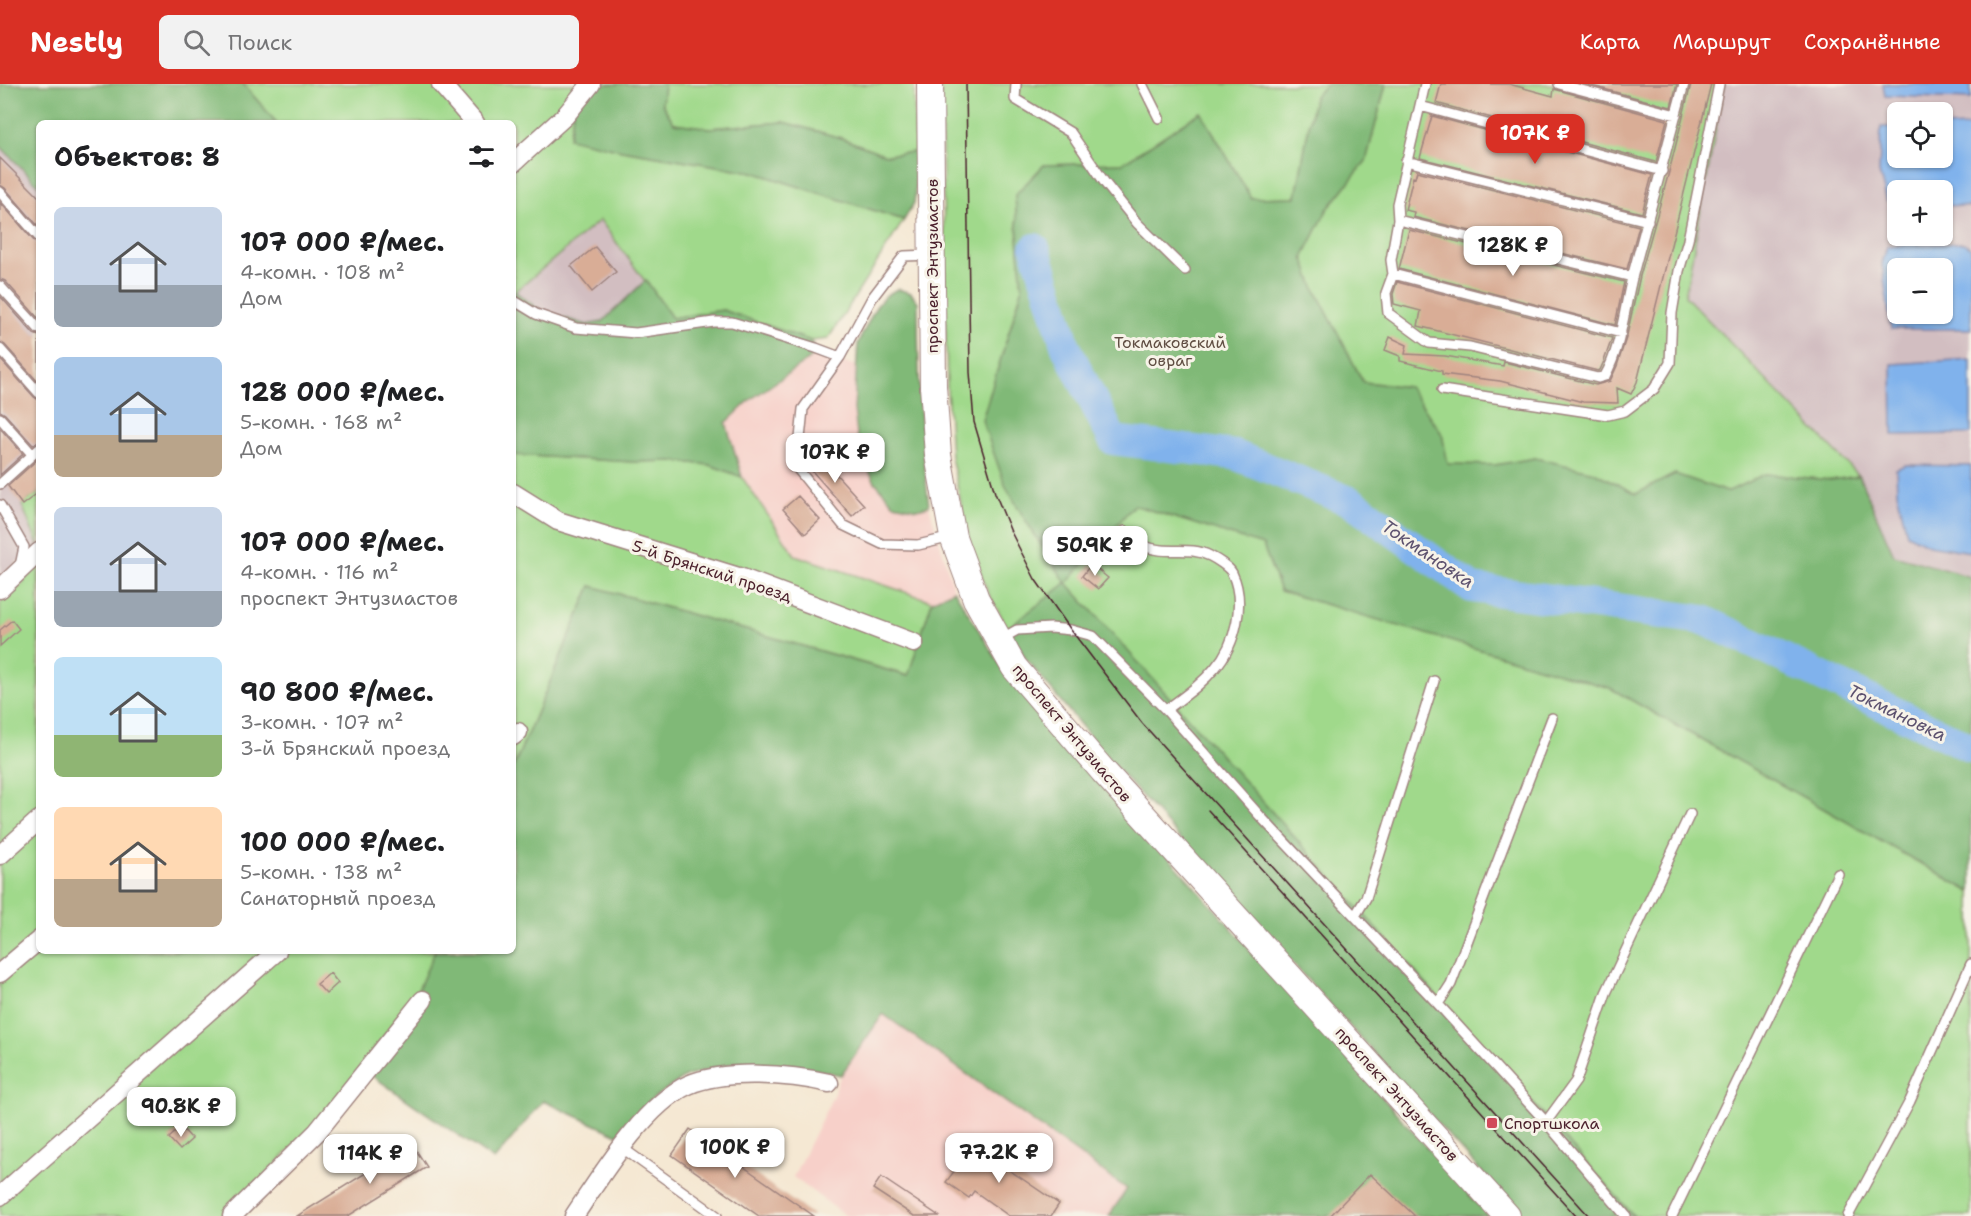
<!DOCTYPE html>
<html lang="ru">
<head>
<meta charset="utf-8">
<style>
  body { margin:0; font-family:"Shantell Sans",sans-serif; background:#f2f2f2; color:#202124; height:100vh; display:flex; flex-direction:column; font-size:22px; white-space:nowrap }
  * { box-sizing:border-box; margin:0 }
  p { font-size:20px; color:#757577 }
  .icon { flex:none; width:33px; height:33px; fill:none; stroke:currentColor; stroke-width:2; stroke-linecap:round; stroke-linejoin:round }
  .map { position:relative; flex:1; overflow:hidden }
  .sheet { position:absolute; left:36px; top:36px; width:480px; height:834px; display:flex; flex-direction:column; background:#fff; border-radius:9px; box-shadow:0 2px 4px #0004 }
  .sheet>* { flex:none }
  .buttons { position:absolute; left:1887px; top:18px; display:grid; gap:12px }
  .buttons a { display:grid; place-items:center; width:66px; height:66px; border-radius:9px; background:#fff; box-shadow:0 2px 4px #0004; font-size:30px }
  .price { position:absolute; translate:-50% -51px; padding:0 14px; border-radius:12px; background:#fff; color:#222; font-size:20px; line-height:39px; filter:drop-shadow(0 2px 3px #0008) }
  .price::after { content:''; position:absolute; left:50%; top:36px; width:18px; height:14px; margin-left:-9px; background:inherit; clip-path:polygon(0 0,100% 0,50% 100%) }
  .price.selected { background:#d93025; color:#fff }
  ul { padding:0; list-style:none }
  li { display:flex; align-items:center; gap:18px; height:150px; padding:0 18px }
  li span { display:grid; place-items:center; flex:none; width:168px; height:120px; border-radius:9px; color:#555 }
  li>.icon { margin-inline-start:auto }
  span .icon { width:72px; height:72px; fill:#fffc; stroke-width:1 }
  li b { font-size:26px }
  h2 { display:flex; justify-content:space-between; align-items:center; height:72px; padding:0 18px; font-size:26px }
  header { display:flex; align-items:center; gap:36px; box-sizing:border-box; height:84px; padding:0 30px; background:#d93025; color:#fff }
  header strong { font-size:28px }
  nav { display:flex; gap:33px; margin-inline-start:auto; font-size:21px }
  .search { width:420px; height:54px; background:#f2f2f2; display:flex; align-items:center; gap:15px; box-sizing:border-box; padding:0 21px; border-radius:9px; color:#757577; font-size:22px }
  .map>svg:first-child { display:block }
  .built { fill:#f7d0c9 }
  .industrial { fill:#d2bec1; fill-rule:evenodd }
  .green { fill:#a0d98b; stroke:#757c5b; stroke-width:1.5 }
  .forest { fill:#80b977; stroke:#656c51; stroke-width:1.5 }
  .water { fill:#80b2ec; stroke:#65688c; stroke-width:1.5; fill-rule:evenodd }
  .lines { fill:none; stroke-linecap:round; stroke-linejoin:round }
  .river { stroke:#80b2ec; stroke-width:30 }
  .building { fill:#d9ad96 }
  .lane-casing { stroke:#a0847f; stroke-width:12 }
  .street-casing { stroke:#a0847f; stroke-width:21 }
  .secondary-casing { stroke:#a0847f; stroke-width:28 }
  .lane { stroke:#fff; stroke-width:9 }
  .street { stroke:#fff; stroke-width:18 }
  .secondary { stroke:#fff; stroke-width:26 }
  .tram { stroke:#4a1f2b; stroke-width:1.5 }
  .poi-dot { fill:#d1495b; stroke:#f7f3e8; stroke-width:2 }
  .labels { text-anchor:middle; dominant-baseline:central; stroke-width:6; stroke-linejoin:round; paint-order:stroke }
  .street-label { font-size:16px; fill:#4a1f2b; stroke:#f7f3e8 }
  .park-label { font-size:16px; fill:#604e43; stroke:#f7f3e8 }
  .poi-label { font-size:16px; fill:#4a1f2b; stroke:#f7f3e8; text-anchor:start }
  .water-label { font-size:18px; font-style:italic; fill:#5d526f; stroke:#f7f3e8 }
</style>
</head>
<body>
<header>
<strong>Nestly</strong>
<div class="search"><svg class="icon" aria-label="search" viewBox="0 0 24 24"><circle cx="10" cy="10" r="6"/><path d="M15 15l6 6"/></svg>Поиск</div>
<nav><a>Карта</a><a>Маршрут</a><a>Сохранённые</a></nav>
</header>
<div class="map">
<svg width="1971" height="1132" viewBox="0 0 1971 1132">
  <rect width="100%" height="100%" fill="#f7f3e8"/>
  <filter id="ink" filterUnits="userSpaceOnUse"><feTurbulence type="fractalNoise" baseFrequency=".0167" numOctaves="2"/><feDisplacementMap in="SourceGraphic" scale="12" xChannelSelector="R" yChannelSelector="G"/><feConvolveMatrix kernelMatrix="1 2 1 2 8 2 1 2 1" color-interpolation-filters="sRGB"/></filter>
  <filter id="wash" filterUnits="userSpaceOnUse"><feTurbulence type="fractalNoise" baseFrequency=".008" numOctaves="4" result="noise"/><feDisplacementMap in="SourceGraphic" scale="24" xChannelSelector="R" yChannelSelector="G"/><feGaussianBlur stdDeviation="1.35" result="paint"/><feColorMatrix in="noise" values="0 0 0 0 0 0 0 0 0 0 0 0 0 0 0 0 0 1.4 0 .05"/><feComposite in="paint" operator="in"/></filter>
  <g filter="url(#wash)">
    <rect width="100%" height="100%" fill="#f5e8d3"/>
    <path class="built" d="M 815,271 L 857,282 L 854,325 L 917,424 L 929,422 L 954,506 L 932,517 L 795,471 L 742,393 L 726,339 L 750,317 Z
      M 883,930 L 1127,1105 L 1109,1132 L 846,1132 L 793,1093 L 833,1012 L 841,991 Z"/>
    <path class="industrial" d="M 1724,0 L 1971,0 L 1971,493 L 1894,471 L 1859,392 L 1685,212 ZM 1898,28 L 1942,28 L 1942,74 L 1898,74 ZM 1898,106 L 1942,106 L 1942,152 L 1898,152 ZM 1898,184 L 1942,184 L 1942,230 L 1898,230 Z
      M 0,62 L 39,102 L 39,408 L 38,461 L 0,493 Z
      M 600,136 L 646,196 L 602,238 L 587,241 L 541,227 L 515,208 Z"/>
    <path class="green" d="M 243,0 L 578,0 L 569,54 L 622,66 L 753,88 L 904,136 L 828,255 L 811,257 L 723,226 L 672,234 L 600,136 L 515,208 L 513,206 L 513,39 L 277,39 Z
      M 664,0 L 914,0 L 915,68 L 886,71 L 841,54 L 784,38 L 710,44 L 674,39 L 662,20 Z
      M 941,0 L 1327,0 L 1314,13 L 1296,113 L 1251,114 L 1201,28 L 1123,79 L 1044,81 L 1015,111 L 1022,206 L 982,336 L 1134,421 L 1263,461 L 1280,507 L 1610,604 L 1971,808 L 1971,1132 L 1634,1132 L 1067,500 L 1008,544 L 988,509 L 970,461 L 951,373 L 947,304 Z
      M 1386,0 L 1724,0 L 1685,212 L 1859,392 L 1831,396 L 1765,390 L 1727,408 L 1675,390 L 1636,410 L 1594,388 L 1535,374 L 1495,381 L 1447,380 L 1442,350 L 1409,303 L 1363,298 L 1314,203 L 1303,173 L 1327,126 L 1366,77 Z
      M 513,371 L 634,378 L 672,377 L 710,381 L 742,393 L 795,471 L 932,517 L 909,592 L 591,502 L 513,684 Z
      M 39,408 L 39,867 L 435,867 L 418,906 L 361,984 L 309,1047 L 224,1132 L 0,1132 L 0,519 L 23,499 L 38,461 L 22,421 Z"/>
    <path class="forest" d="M 0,0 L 243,0 L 277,39 L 39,39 L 39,102 L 0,62 Z
      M 578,0 L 664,0 L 662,20 L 674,39 L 710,44 L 784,38 L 841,54 L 886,71 L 915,68 L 915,111 L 914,119 L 904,136 L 753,88 L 622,66 L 569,54 Z
      M 1327,0 L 1386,0 L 1366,77 L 1327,126 L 1303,173 L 1314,203 L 1363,298 L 1409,303 L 1442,350 L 1448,380 L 1495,381 L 1535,374 L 1594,388 L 1636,410 L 1675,390 L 1727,408 L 1765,390 L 1831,396 L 1859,392 L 1894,471 L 1971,493 L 1971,808 L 1610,604 L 1280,507 L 1263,461 L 1134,421 L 1067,499 L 1634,1132 L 1521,1132 L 1112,679 L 1026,575 L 1008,544 L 1066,499 L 1024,434 L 1005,401 L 982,336 L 1022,206 L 1015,111 L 1044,81 L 1123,79 L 1201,28 L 1251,114 L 1296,113 L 1314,13 Z
      M 646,196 L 672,234 L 723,226 L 811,257 L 815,271 L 750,316 L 726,339 L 742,393 L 710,381 L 672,377 L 634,378 L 513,371 L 513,206 L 541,227 L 587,241 L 602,238 Z
      M 897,205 L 911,209 L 918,218 C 918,287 920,354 929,422 L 917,425 L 894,420 L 875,398 L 859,367 L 854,325 L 858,259 L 876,223 L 885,212 Z
      M 591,502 L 908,592 L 932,517 L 954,506 L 1007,592 L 1488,1132 L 1109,1132 L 1127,1105 L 883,930 L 841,991 L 813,985 L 734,979 L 685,993 L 653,1014 L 618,1051 L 543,1017 L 494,1076 L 361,984 L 418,906 L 435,867 L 513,867 L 513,684 Z"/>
    <path class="water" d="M 1883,0 L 1971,0 L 1971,15 L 1885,12 Z
      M 1971,42 L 1971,123 L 1943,121 L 1942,106 L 1898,106 L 1897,118 L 1887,117 L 1879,89 L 1881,43 L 1897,43 L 1898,74 L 1942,74 L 1943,43 Z
      M 1964,159 L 1971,164 L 1971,245 L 1891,245 L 1882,180 L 1887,162 ZM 1898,184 L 1942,184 L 1942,230 L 1898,230 Z
      M 1971,275 L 1971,350 L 1893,351 L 1892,280 Z
      M 1905,381 L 1971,382 L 1971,468 L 1929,461 L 1907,450 L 1897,408 L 1896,385 Z"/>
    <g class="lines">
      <path class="river" d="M 1035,164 L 1066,263 L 1113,356 L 1235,371 L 1352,418 L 1472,504 L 1704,536 L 1971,664"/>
    </g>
    <g id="blocks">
      <path class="building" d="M 1441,0 L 1509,0 L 1553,12 L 1554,5 L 1667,36 L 1656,78 L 1436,19 Z
        M 1585,0 L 1677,0 L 1671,23 Z
        M 1691,0 L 1711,0 L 1637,298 L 1631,310 L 1617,304 L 1618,319 L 1583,318 L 1500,297 L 1442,290 L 1442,287 L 1400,277 L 1400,272 L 1385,266 L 1390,253 L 1407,261 L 1405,270 L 1445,272 L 1503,282 L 1504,278 L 1596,301 L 1610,297 L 1617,282 L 1627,251 L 1640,192 L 1669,88 Z
        M 1432,32 L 1652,91 L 1642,129 L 1420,74 Z
        M 0,74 L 39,113 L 39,143 L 5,104 L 0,101 Z
        M 1417,87 L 1639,142 L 1627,185 L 1413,133 L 1414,128 L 1405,126 L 1413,93 L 1415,94 Z
        M 0,118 L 34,157 L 39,160 L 39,235 L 5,197 L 0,195 Z
        M 1409,146 L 1624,198 L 1615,241 L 1399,185 Z
        M 595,163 L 616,188 L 592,208 L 571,182 Z
        M 1397,198 L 1612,254 L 1604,277 L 1600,286 L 1598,287 L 1418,242 L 1421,227 L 1394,220 L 1393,210 Z
        M 0,212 L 34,250 L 39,252 L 39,299 L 5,261 L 0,258 Z
        M 0,275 L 34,313 L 39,316 L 39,358 L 33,361 L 5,330 L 0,327 Z
        M 0,344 L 23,370 L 0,391 Z
        M 817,369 L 864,421 L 852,432 L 805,379 Z
        M 39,374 L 39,408 L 22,421 L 8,402 Z
        M 798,412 L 820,436 L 805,450 L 783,425 Z
        M 1091,480 L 1108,494 L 1098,505 L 1082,492 Z
        M 12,536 L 19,545 L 0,562 L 0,546 Z
        M 330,889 L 338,899 L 326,910 L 317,900 Z
        M 181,1043 L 192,1055 L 180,1066 L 169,1054 Z
        M 690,1045 L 814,1132 L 759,1132 L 672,1071 Z
        M 979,1054 L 1001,1071 L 996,1077 L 1059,1120 L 1051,1132 L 1009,1132 L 974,1107 L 969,1114 L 946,1098 Z
        M 412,1060 L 427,1083 L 348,1132 L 297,1132 Z
        M 1370,1090 L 1415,1132 L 1330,1132 Z
        M 881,1093 L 939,1132 L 914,1132 L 873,1105 Z"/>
    </g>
  </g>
  <g filter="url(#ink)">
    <use href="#blocks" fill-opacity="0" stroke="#a0847f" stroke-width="1.5"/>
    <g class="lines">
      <defs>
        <path id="lane" d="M 1016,0 L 1015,15 L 1071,49 L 1105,99 L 1137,139 L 1185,186
          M 1142,0 L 1159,34
          M 1425,0 L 1397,120 L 1398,136 L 1391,176 L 1393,190 L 1386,209 L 1388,229 L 1429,259 L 1470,263 L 1598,294 L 1605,292 C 1622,261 1624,224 1633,190 C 1650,127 1667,63 1684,0
          M 1559,0 L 1676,31
          M 1420,22 L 1662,87
          M 1406,77 L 1648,137
          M 0,108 L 39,153
          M 1398,136 L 1632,193
          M 931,171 L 904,172 L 872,214 L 840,273 L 803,325 L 797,384 L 843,441 L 882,460 L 918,461 L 952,453
          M 1393,190 L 1621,249
          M 0,202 L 39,245
          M 513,216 L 536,230 L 576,244 L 636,249 L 714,238 L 732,238 L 816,264 L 840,273
          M 0,265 L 39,309
          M 1442,306 L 1608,331 L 1625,327 L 1654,305 L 1670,279 L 1672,229 L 1679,187 L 1688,156 L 1719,0
          M 0,334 L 32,370
          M 0,400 L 39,365
          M 0,421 L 24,463 L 20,482
          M 1125,447 C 1131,452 1139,460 1147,463 C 1166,471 1190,461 1210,472 C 1216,475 1229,483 1232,489 C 1246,518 1236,560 1215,584 C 1201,601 1183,613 1166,626 L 1260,732 L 1438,920 L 1546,1038 L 1626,1132
          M 1001,555 L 1017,546 L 1051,544 L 1071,546 L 1093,552 L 1166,626
          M 1355,832 L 1366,814 L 1434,597
          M 1438,920 L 1451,900 L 1552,634
          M 1546,1038 L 1576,997 L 1606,909 L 1690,730
          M 621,1063 L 717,1132
          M 1672,1132 L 1838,790
          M 1848,1132 L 1910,1017 L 1971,880"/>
        <path id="street" d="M 441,0 L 475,39
          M 513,79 L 565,32 L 591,0
          M 513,409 L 558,437 L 742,494 L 914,559
          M 0,505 L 39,468
          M 513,652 L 518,648
          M 0,771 L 39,736
          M 0,889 L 39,856
          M 0,1112 L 277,867
          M 232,1132 L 317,1048 L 423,916
          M 574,1132 C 601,1092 644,1021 688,1001 C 725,985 790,990 829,999"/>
        <path id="secondary" d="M 930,0 L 933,302 L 938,371 L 953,453 L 976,515 L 1014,583 L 1103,687 L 1507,1132"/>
      </defs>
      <use href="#lane" class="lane-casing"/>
      <use href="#street" class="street-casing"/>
      <use href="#secondary" class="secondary-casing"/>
      <use href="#lane" class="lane"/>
      <use href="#street" class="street"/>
      <use href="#secondary" class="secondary"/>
      <path class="tram" d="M 966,0 L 970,288 L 974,338 L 995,409 L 1011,448 L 1035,495 L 1071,546 L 1142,639 L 1589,1132
        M 1208,726 L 1576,1132"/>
    </g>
  </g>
  <rect class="poi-dot" x="1486" y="1033" width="12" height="12" rx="3"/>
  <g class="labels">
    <g class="street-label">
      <text transform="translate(932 182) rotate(-90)">проспект Энтузиастов</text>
      <text transform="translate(712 487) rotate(18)">5-й Брянский проезд</text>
      <text transform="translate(1072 649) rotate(50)">проспект Энтузиастов</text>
      <text transform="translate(1397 1010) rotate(48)">проспект Энтузиастов</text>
    </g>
    <g class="park-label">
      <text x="1170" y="258">Токмаковский<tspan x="1170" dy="18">овраг</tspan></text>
    </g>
    <g class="poi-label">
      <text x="1504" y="1039">Спортшкола</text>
    </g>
    <g class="water-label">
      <text transform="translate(1428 470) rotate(34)">Токмановка</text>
      <text transform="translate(1897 629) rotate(26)">Токмановка</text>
    </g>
  </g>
</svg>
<div class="buttons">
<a><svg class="icon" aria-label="locate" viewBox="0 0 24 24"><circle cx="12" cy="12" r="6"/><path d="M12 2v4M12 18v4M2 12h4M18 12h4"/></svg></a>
<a>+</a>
<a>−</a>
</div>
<b class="price selected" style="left:1535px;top:81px">107K ₽</b>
<b class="price" style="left:1513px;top:193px">128K ₽</b>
<b class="price" style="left:835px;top:400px">107K ₽</b>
<b class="price" style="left:1095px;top:493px">50.9K ₽</b>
<b class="price" style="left:181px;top:1054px">90.8K ₽</b>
<b class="price" style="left:735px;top:1095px">100K ₽</b>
<b class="price" style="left:999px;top:1100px">77.2K ₽</b>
<b class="price" style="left:370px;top:1101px">114K ₽</b>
<section class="sheet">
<h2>Объектов: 8<svg class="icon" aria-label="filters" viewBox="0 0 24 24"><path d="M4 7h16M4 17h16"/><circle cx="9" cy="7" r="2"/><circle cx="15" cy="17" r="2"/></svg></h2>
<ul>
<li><span style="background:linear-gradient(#c9d6e8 65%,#9aa5b1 0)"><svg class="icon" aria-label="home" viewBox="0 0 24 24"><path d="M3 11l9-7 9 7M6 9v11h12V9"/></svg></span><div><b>107 000 ₽/мес.</b><p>4-комн. · 108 m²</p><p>Дом</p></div></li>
<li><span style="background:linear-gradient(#a9c7e8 65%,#b9a48a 0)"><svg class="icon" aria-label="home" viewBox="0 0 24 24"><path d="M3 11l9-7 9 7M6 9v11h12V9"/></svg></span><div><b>128 000 ₽/мес.</b><p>5-комн. · 168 m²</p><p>Дом</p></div></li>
<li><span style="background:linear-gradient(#c9d6e8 70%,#9aa5b1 0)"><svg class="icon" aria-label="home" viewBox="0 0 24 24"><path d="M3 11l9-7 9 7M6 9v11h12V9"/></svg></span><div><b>107 000 ₽/мес.</b><p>4-комн. · 116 m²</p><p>проспект Энтузиастов</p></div></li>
<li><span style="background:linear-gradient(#bfe0f5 65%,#8fb573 0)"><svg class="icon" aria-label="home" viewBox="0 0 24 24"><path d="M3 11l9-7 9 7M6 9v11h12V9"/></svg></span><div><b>90 800 ₽/мес.</b><p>3-комн. · 107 m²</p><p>3-й Брянский проезд</p></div></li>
<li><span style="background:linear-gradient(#ffd9b3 60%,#b9a48a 0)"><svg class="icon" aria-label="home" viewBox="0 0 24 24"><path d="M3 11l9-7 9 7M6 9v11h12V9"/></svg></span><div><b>100 000 ₽/мес.</b><p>5-комн. · 138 m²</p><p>Санаторный проезд</p></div></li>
</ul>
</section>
</div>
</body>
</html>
